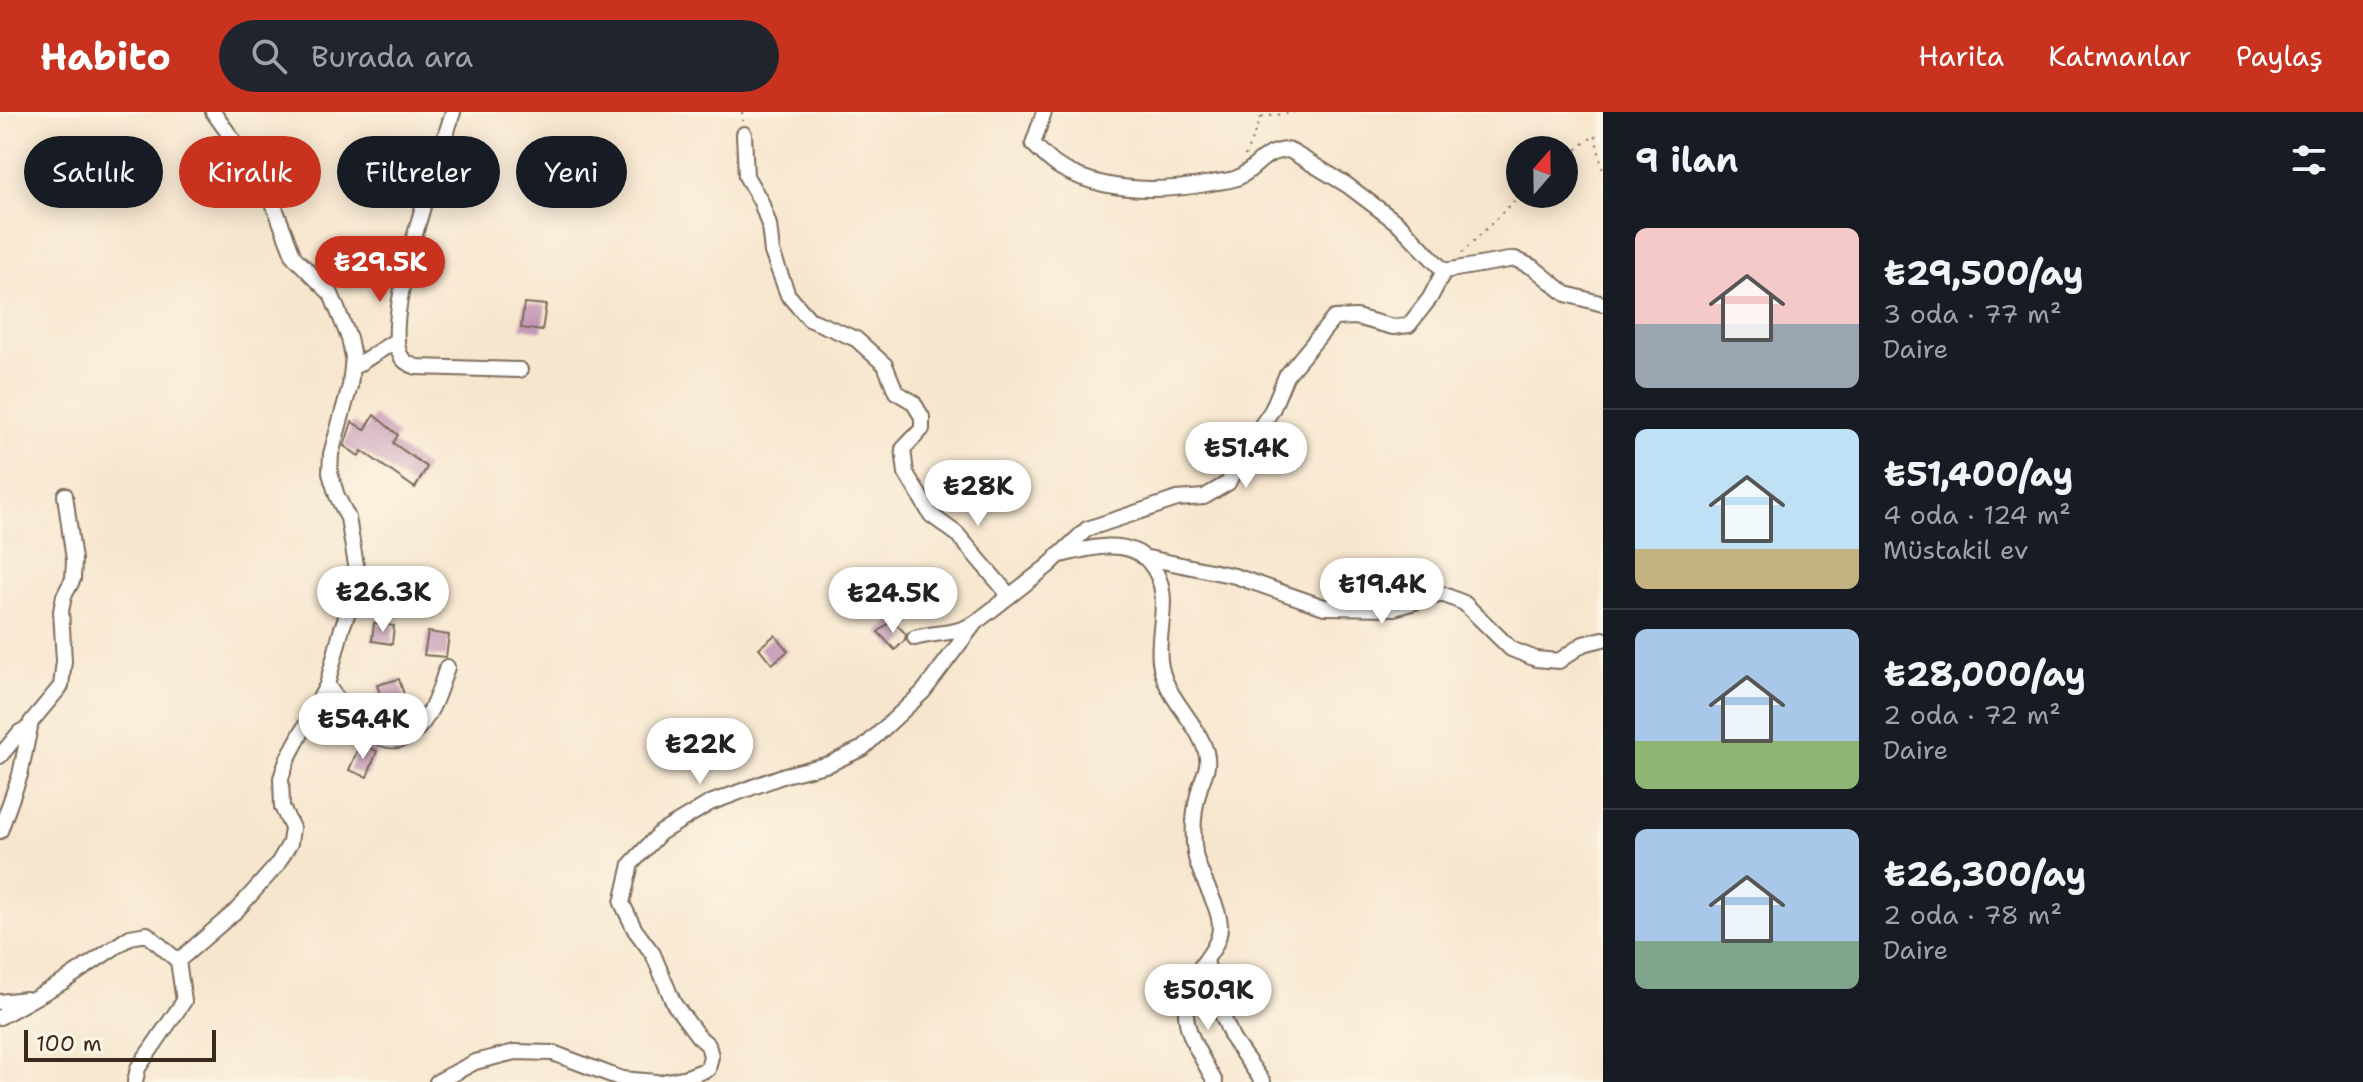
<!DOCTYPE html>
<html lang="tr">
<head>
<meta charset="utf-8">
<style>
  body { margin:0; font-family:"Shantell Sans",sans-serif; background:#20242c; color:#f1f3f6; height:100vh; display:flex; flex-direction:column; font-size:30px; white-space:nowrap }
  * { box-sizing:border-box; margin:0 }
  p { font-size:26px; color:#9ea1a6 }
  .icon { flex:none; width:44px; height:44px; fill:none; stroke:currentColor; stroke-width:2; stroke-linecap:round; stroke-linejoin:round }
  .map { position:relative; flex:1; overflow:hidden }
  .panel { display:flex; flex-direction:column; background:#171b24; width:760px }
  .panel>* { flex:none }
  .hud { position:absolute; left:24px; top:24px; width:760px; height:72px; display:flex; gap:16px }
  .needle { width:52px; rotate:20deg }
  .fabs { position:absolute; left:1506px; top:24px; display:grid; gap:16px }
  .fabs a { display:grid; place-items:center; width:72px; height:72px; border-radius:50%; background:#171b24; box-shadow:0 4px 20px #0003; font-size:40px }
  .scale { position:absolute; left:24px; bottom:20px; width:192px; box-sizing:border-box; padding-left:8px; border:4px solid #3b2a1e; border-top:0; font-size:22px; line-height:28px; white-space:nowrap; color:#3b2a1e; -webkit-text-stroke:6px #fcf5e5; paint-order:stroke }
  .price { position:absolute; translate:-50% -68px; padding:0 18px; border-radius:28px; background:#fff; color:#222; font-size:26px; line-height:52px; filter:drop-shadow(0 2px 4px #0008) }
  .price::after { content:''; position:absolute; left:50%; top:48px; width:24px; height:18px; margin-left:-12px; background:inherit; clip-path:polygon(0 0,100% 0,50% 100%) }
  .price.current { background:#c8321e; color:#fff }
  ul { padding:0; list-style:none }
  li { display:flex; align-items:center; gap:24px; height:200px; padding:0 32px }
  li+li { border-top:2px solid #363941 }
  li span { display:grid; place-items:center; flex:none; width:224px; height:160px; border-radius:12px; color:#555 }
  li>.icon { margin-inline-start:auto }
  span .icon { width:96px; height:96px; fill:#fffc; stroke-width:1 }
  li b { font-size:34px }
  h2 { display:flex; justify-content:space-between; align-items:center; height:96px; padding:0 32px; font-size:34px }
  .tag { padding:0 28px; border-radius:36px; background:#171b24; box-shadow:0 4px 20px #0003; font-size:28px; line-height:72px }
  .tag.current { background:#c8321e; color:#fff }
  header { display:flex; align-items:center; gap:48px; box-sizing:border-box; height:112px; padding:0 40px; background:#c8321e; color:#fff }
  header strong { font-size:38px }
  nav { display:flex; gap:44px; margin-inline-start:auto; font-size:28px }
  .search { width:560px; height:72px; background:#20242c; display:flex; align-items:center; gap:20px; box-sizing:border-box; padding:0 28px; border-radius:44px; color:#9ea1a6; font-size:30px }
  main { display:flex; flex:1; min-height:0 }
  .map>svg:first-child { display:block }
  .building { fill:#c598b5 }
  .lines { fill:none; stroke-linecap:round; stroke-linejoin:round }
  .street-casing { stroke:#7d6c5c; stroke-width:18 }
  .path { stroke:#7d6c5c; stroke-width:2; stroke-dasharray:2 6; stroke-linecap:butt }
  .street { stroke:#fff; stroke-width:14 }
</style>
</head>
<body>
<header>
<strong>Habito</strong>
<div class="search"><svg class="icon" aria-label="search" viewBox="0 0 24 24"><circle cx="10" cy="10" r="6"/><path d="M15 15l6 6"/></svg>Burada ara</div>
<nav><a>Harita</a><a>Katmanlar</a><a>Paylaş</a></nav>
</header>
<main>
<div class="map">
<svg width="1603" height="970" viewBox="0 0 1603 970">
  <rect width="100%" height="100%" fill="#fcf5e5"/>
  <filter id="ink" filterUnits="userSpaceOnUse"><feTurbulence type="fractalNoise" baseFrequency=".0125" numOctaves="2"/><feDisplacementMap in="SourceGraphic" scale="16" xChannelSelector="R" yChannelSelector="G"/><feConvolveMatrix kernelMatrix="1 2 1 2 8 2 1 2 1" color-interpolation-filters="sRGB"/></filter>
  <filter id="wash" filterUnits="userSpaceOnUse"><feTurbulence type="fractalNoise" baseFrequency=".006" numOctaves="4" result="noise"/><feDisplacementMap in="SourceGraphic" scale="32" xChannelSelector="R" yChannelSelector="G"/><feGaussianBlur stdDeviation="1.8" result="paint"/><feColorMatrix in="noise" values="0 0 0 0 0 0 0 0 0 0 0 0 0 0 0 0 0 1.4 0 .05"/><feComposite in="paint" operator="in"/></filter>
  <g filter="url(#wash)">
    <rect width="100%" height="100%" fill="#f7e6ce"/>
    <g id="blocks">
      <path class="building" d="M 524,191 L 546,193 L 542,219 L 521,216 Z
        M 374,303 L 398,323 L 393,331 L 427,355 L 415,376 L 362,339 L 359,344 L 344,334 L 352,310 L 365,318 Z
        M 892,508 L 906,522 L 905,528 L 895,538 L 878,520 Z
        M 374,511 L 394,514 L 392,532 L 372,529 Z
        M 428,520 L 449,523 L 446,545 L 424,543 Z
        M 775,523 L 788,539 L 772,552 L 759,536 Z
        M 399,567 L 406,589 L 384,596 L 377,573 Z
        M 360,632 L 377,639 L 367,665 L 349,658 Z"/>
    </g>
  </g>
  <g filter="url(#ink)">
    <use href="#blocks" fill-opacity="0" stroke="#7d6c5c" stroke-width="2"/>
    <g class="lines">
      <defs>
        <path id="street" d="M 453,0 C 438,49 385,196 399,240 C 402,249 408,252 417,255 L 520,258
          M 1044,0 L 1033,32 C 1042,40 1050,50 1061,56 C 1106,81 1163,80 1212,71 C 1220,69 1230,69 1237,66 C 1258,57 1260,39 1289,38 L 1347,73 L 1400,113 L 1444,159
          M 744,22 L 746,64 L 761,90 L 769,113 L 772,140 L 788,183 L 809,207 L 856,227 L 885,253 L 896,280 L 913,290 L 922,305 L 922,317 L 903,337 L 906,361 L 931,403 L 957,422 L 1009,483
          M 1444,159 L 1515,147 L 1534,156 L 1566,182 L 1603,192
          M 352,256 L 397,228
          M 1057,444 C 1085,437 1127,424 1149,450 C 1175,481 1156,515 1160,549 C 1164,585 1196,607 1206,640 C 1210,655 1204,662 1200,675 C 1194,695 1192,720 1195,741 C 1198,763 1220,793 1220,815 C 1220,829 1210,842 1202,853 C 1170,904 1192,926 1215,970
          M 1143,445 L 1235,464 L 1324,495 L 1394,496 L 1442,482 L 1464,491 L 1511,537 L 1536,547 L 1559,549 L 1583,532 L 1603,527
          M 915,526 C 934,520 954,523 971,513
          M 327,573 C 342,595 380,646 412,622 C 431,608 440,576 447,555
          M 0,644 L 20,620 L 30,615
          M 0,719 L 20,663 L 31,610 L 61,574 L 64,549 L 61,499 L 64,484 L 73,467 L 74,448 L 65,383
          M 1206,848 L 1216,888 L 1233,928 L 1263,970
          M 0,890 L 26,887
          M 0,905 L 63,870 L 130,825 L 147,822 L 178,849 L 237,798 L 277,753 L 290,731 L 292,716 L 282,695 L 281,666 L 288,646 L 327,573 L 342,516 L 359,471 L 348,406 L 337,384 L 330,361 L 331,342 L 350,274 L 353,245 L 349,226 L 331,182 L 294,145 L 266,73 L 213,0
          M 135,970 L 138,956 L 184,889 L 178,849
          M 437,970 L 475,950 L 515,940 L 553,941 L 622,967 L 656,970
          M 662,970 L 687,965 L 708,957 L 711,944 L 708,933 L 698,924 L 674,892 L 653,842 L 635,818 L 622,791 L 631,752 L 660,721 L 710,691 L 785,663 L 829,652 L 863,636 L 923,580 L 975,511 L 1048,454 L 1087,417 L 1177,387 L 1204,385 L 1228,371 L 1244,339 L 1272,298 L 1286,264 L 1334,206 L 1356,205 L 1393,215 L 1409,213 L 1430,186 L 1444,159"/>
      </defs>
      <use href="#street" class="street-casing"/>
      <path class="path" d="M 742,0 L 743,9
        M 1262,5 L 1296,0
        M 1245,44 L 1261,5 L 1259,0
        M 1564,47 L 1595,23 L 1603,59
        M 1462,141 L 1521,82"/>
      <use href="#street" class="street"/>
    </g>
  </g>
</svg>
<div class="fabs">
<a><svg class="needle" viewBox="-14 -14 28 28"><path d="M0-13l5 13h-10z" fill="#e53935"/><path d="M0 13l5-13h-10z" fill="#9ea1a6"/></svg></a>
</div>
<div class="scale">100 m</div>
<b class="price current" style="left:380px;top:192px">₺29.5K</b>
<b class="price" style="left:1246px;top:378px">₺51.4K</b>
<b class="price" style="left:978px;top:416px">₺28K</b>
<b class="price" style="left:1382px;top:514px">₺19.4K</b>
<b class="price" style="left:383px;top:522px">₺26.3K</b>
<b class="price" style="left:893px;top:523px">₺24.5K</b>
<b class="price" style="left:363px;top:649px">₺54.4K</b>
<b class="price" style="left:700px;top:674px">₺22K</b>
<b class="price" style="left:1208px;top:920px">₺50.9K</b>
<div class="hud">
<a class="tag">Satılık</a>
<a class="tag current">Kiralık</a>
<a class="tag">Filtreler</a>
<a class="tag">Yeni</a>
</div>
</div>
<section class="panel">
<h2>9 ilan<svg class="icon" aria-label="filters" viewBox="0 0 24 24"><path d="M4 7h16M4 17h16"/><circle cx="9" cy="7" r="2"/><circle cx="15" cy="17" r="2"/></svg></h2>
<ul>
<li><span style="background:linear-gradient(#f6c9c9 60%,#9aa5b1 0)"><svg class="icon" aria-label="home" viewBox="0 0 24 24"><path d="M3 11l9-7 9 7M6 9v11h12V9"/></svg></span><div><b>₺29,500/ay</b><p>3 oda · 77 m²</p><p>Daire</p></div></li>
<li><span style="background:linear-gradient(#bfe0f5 75%,#c2b280 0)"><svg class="icon" aria-label="home" viewBox="0 0 24 24"><path d="M3 11l9-7 9 7M6 9v11h12V9"/></svg></span><div><b>₺51,400/ay</b><p>4 oda · 124 m²</p><p>Müstakil ev</p></div></li>
<li><span style="background:linear-gradient(#a9c7e8 70%,#8fb573 0)"><svg class="icon" aria-label="home" viewBox="0 0 24 24"><path d="M3 11l9-7 9 7M6 9v11h12V9"/></svg></span><div><b>₺28,000/ay</b><p>2 oda · 72 m²</p><p>Daire</p></div></li>
<li><span style="background:linear-gradient(#a9c7e8 70%,#7fa58c 0)"><svg class="icon" aria-label="home" viewBox="0 0 24 24"><path d="M3 11l9-7 9 7M6 9v11h12V9"/></svg></span><div><b>₺26,300/ay</b><p>2 oda · 78 m²</p><p>Daire</p></div></li>
</ul>
</section>
</main>
</body>
</html>
